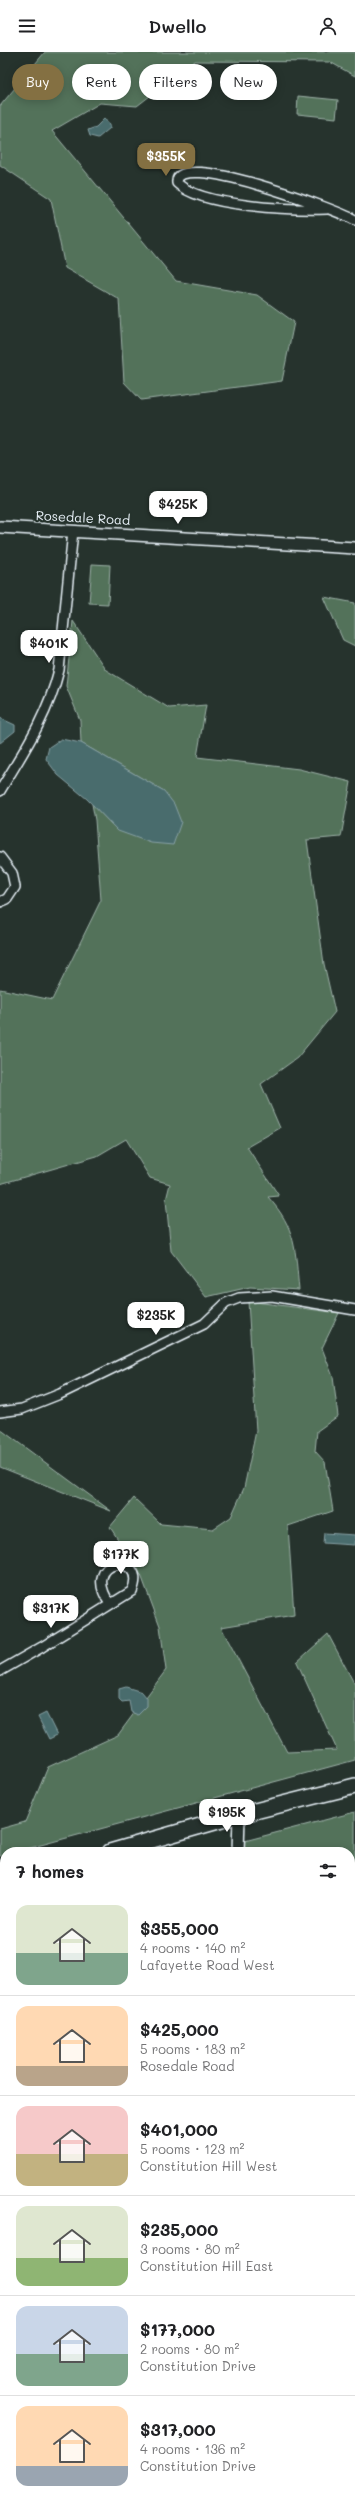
<!DOCTYPE html>
<html lang="en">
<head>
<meta charset="utf-8">
<style>
  body { margin:0; font-family:Mali,sans-serif; background:#f2f2f2; color:#202124; height:100vh; display:flex; flex-direction:column; font-size:15px; white-space:nowrap }
  * { box-sizing:border-box; margin:0 }
  p { font-size:13px; color:#757577 }
  .icon { flex:none; width:22px; height:22px; fill:none; stroke:currentColor; stroke-width:2; stroke-linecap:round; stroke-linejoin:round }
  .map { position:relative; flex:1; overflow:hidden }
  .side { position:absolute; left:0px; top:1795px; width:355px; height:656px; display:flex; flex-direction:column; background:#fff; border-radius:16px 16px 0 0; box-shadow:0 2px 10px #0003 }
  .side>* { flex:none }
  .hud { position:absolute; left:12px; top:12px; width:331px; height:36px; display:flex; gap:8px }
  .price { position:absolute; translate:-50% -34px; padding:0 9px; border-radius:8px; background:#fff; color:#222; font-size:13px; line-height:26px; filter:drop-shadow(0 1px 2px #0008) }
  .price::after { content:''; position:absolute; left:50%; top:24px; width:12px; height:9px; margin-left:-6px; background:inherit; clip-path:polygon(0 0,100% 0,50% 100%) }
  .price.active { background:#847042; color:#fff }
  ul { padding:0; list-style:none }
  li { display:flex; align-items:center; gap:12px; height:100px; padding:0 16px }
  li+li { border-top:1px solid #e0e0e0 }
  li span { display:grid; place-items:center; flex:none; width:112px; height:80px; border-radius:12px; color:#555 }
  li>.icon { margin-inline-start:auto }
  span .icon { width:48px; height:48px; fill:#fffc; stroke-width:1 }
  li b { font-size:17px }
  h2 { display:flex; justify-content:space-between; align-items:center; height:48px; padding:0 16px; font-size:17px }
  .chip { padding:0 14px; border-radius:18px; background:#fff; box-shadow:0 2px 10px #0003; font-size:14px; line-height:36px }
  .chip.active { background:#847042; color:#fff }
  header { display:flex; justify-content:space-between; align-items:center; height:52px; padding:0 16px; background:#fff; font-size:18px; font-weight:600 }
  .map>svg:first-child { display:block }
  .green { fill:#53725a; stroke:#9eb2a9 }
  .water { fill:#486c6d; stroke:#88a1a5 }
  .lines { fill:none; stroke-linecap:round; stroke-linejoin:round }
  .minor-casing { stroke:#e8f1f8; stroke-width:12 }
  .tertiary-casing { stroke:#e8f1f8; stroke-width:14 }
  .secondary-casing { stroke:#e8f1f8; stroke-width:15 }
  .trunk-casing { stroke:#e8f1f8; stroke-width:18 }
  .minor { stroke:#26332d; stroke-width:9 }
  .tertiary { stroke:#26332d; stroke-width:11 }
  .secondary { stroke:#26332d; stroke-width:12 }
  .trunk { stroke:#26332d; stroke-width:15 }
  .labels { text-anchor:middle; dominant-baseline:central; stroke-width:4; stroke-linejoin:round; paint-order:stroke }
  .street-label { font-size:13px; fill:#e8f1f8; stroke:#26332d }
</style>
</head>
<body>
<header><svg class="icon" aria-label="menu" viewBox="0 0 24 24"><path d="M4 6h16M4 12h16M4 18h16"/></svg>Dwello<svg class="icon" aria-label="person" viewBox="0 0 24 24"><circle cx="12" cy="8" r="4"/><path d="M4 21q1-7 8-7t8 7"/></svg></header>
<div class="map">
<svg width="355" height="2451" viewBox="0 0 355 2451">
  <rect width="100%" height="100%" fill="#26332d"/>
  <filter id="ink" filterUnits="userSpaceOnUse"><feTurbulence type="fractalNoise" baseFrequency=".025" numOctaves="2"/><feDisplacementMap in="SourceGraphic" scale="8" xChannelSelector="R" yChannelSelector="G"/><feConvolveMatrix kernelMatrix="1 2 1 2 8 2 1 2 1" color-interpolation-filters="sRGB"/></filter>
  <g filter="url(#ink)">
    <path class="green" d="M 45,0 L 355,0 L 355,24 L 330,10 L 195,9 L 137,54 L 100,51 L 52,79 L 176,229 L 257,243 L 294,270 L 282,329 L 141,348 L 124,330 L 119,247 L 65,216 L 51,147 L 0,113 L 0,54 Z
      M 298,44 L 338,48 L 336,66 L 297,62 Z
      M 92,512 L 110,513 L 108,552 L 89,551 Z
      M 324,545 L 355,551 L 355,594 L 343,588 Z
      M 73,569 L 106,618 L 169,656 L 206,653 L 197,705 L 299,717 L 351,730 L 341,785 L 307,788 L 324,912 L 335,960 L 297,1006 L 261,1032 L 280,1076 L 247,1095 L 279,1144 L 268,1145 C 297,1177 295,1198 299,1238 L 250,1235 L 206,1245 L 171,1199 L 166,1148 L 170,1132 L 150,1126 L 126,1087 L 97,1104 L 0,1132 L 0,937 L 52,948 L 101,848 L 95,768 L 92,752 L 118,779 L 164,739 L 81,691 L 80,668 L 66,634 Z
      M 248,1249 L 339,1261 L 322,1296 L 333,1325 L 338,1364 L 317,1379 L 315,1399 L 325,1410 L 333,1459 L 288,1474 L 294,1563 L 221,1575 L 287,1700 L 337,1698 L 297,1610 L 328,1582 L 355,1633 L 355,1708 L 15,1800 L 5,1800 L 5,1803 L 0,1804 L 0,1777 L 25,1770 L 48,1715 L 118,1683 L 166,1618 L 160,1574 L 141,1523 L 110,1475 L 134,1446 L 161,1472 L 213,1477 L 231,1465 L 244,1436 L 256,1379 Z
      M 0,1377 L 111,1459 L 0,1415 Z
      M 355,1760 L 355,2111 L 350,2111 L 350,1800 L 237,1800 L 237,1791 Z
      M 5,1955 L 5,2158 L 0,2158 L 0,1956 Z
      M 0,2228 L 5,2235 L 5,2330 L 0,2332 Z"/>
    <path class="water" d="M 104,67 L 110,72 L 110,76 L 98,86 L 90,84 L 88,78 L 96,75 Z
      M 0,666 L 15,673 L 15,679 L 0,691 Z
      M 61,687 L 81,691 L 164,739 L 174,752 L 181,770 L 173,793 L 151,791 L 118,779 L 87,747 L 58,723 L 46,707 L 49,695 Z
      M 324,1481 L 355,1483 L 354,1493 L 323,1491 Z
      M 126,1635 L 142,1640 L 147,1646 L 147,1654 L 138,1663 L 131,1660 L 129,1649 L 122,1650 L 119,1647 L 119,1637 Z
      M 46,1661 L 57,1683 L 49,1687 L 38,1665 Z"/>
    <g class="lines">
      <defs>
        <path id="minor" d="M 327,157 C 293,158 201,155 177,131 C 173,96 337,158 355,168
          M 0,739 C 24,699 48,663 59,618 L 73,479
          M 0,805 L 12,821 L 15,835 L 7,847 L 0,850
          M 0,1360 L 22,1357 L 60,1342 L 204,1272 L 226,1251 L 239,1246 L 272,1244 L 355,1258
          M 0,1619 L 42,1595 L 132,1539 C 149,1499 78,1505 110,1552
          M 221,2446 L 222,2451"/>
        <path id="tertiary" d="M 0,475 L 355,496
          M 238,1800 L 239,1763"/>
        <path id="secondary" d="M 350,2375 L 355,2372
          M 196,2451 L 206,2446"/>
        <path id="trunk" d="M 110,1800 L 239,1763 L 355,1734
          M 0,1830 L 5,1829"/>
      </defs>
      <use href="#minor" class="minor-casing"/>
      <use href="#tertiary" class="tertiary-casing"/>
      <use href="#secondary" class="secondary-casing"/>
      <use href="#trunk" class="trunk-casing"/>
      <use href="#minor" class="minor"/>
      <use href="#tertiary" class="tertiary"/>
      <use href="#secondary" class="secondary"/>
      <use href="#trunk" class="trunk"/>
    </g>
  </g>
  <g class="labels">
    <g class="street-label">
      <text transform="translate(83 465) rotate(3)">Rosedale Road</text>
    </g>
  </g>
</svg>
<b class="price active" style="left:166px;top:125px">$355K</b>
<b class="price" style="left:178px;top:473px">$425K</b>
<b class="price" style="left:49px;top:612px">$401K</b>
<b class="price" style="left:156px;top:1284px">$235K</b>
<b class="price" style="left:121px;top:1523px">$177K</b>
<b class="price" style="left:51px;top:1577px">$317K</b>
<b class="price" style="left:227px;top:1781px">$195K</b>
<div class="hud">
<a class="chip active">Buy</a>
<a class="chip">Rent</a>
<a class="chip">Filters</a>
<a class="chip">New</a>
</div>
<section class="side">
<h2>7 homes<svg class="icon" aria-label="filters" viewBox="0 0 24 24"><path d="M4 7h16M4 17h16"/><circle cx="9" cy="7" r="2"/><circle cx="15" cy="17" r="2"/></svg></h2>
<ul>
<li><span style="background:linear-gradient(#dfe7d0 60%,#7fa58c 0)"><svg class="icon" aria-label="home" viewBox="0 0 24 24"><path d="M3 11l9-7 9 7M6 9v11h12V9"/></svg></span><div><b>$355,000</b><p>4 rooms · 140 m²</p><p>Lafayette Road West</p></div></li>
<li><span style="background:linear-gradient(#ffd9b3 75%,#b9a48a 0)"><svg class="icon" aria-label="home" viewBox="0 0 24 24"><path d="M3 11l9-7 9 7M6 9v11h12V9"/></svg></span><div><b>$425,000</b><p>5 rooms · 183 m²</p><p>Rosedale Road</p></div></li>
<li><span style="background:linear-gradient(#f6c9c9 60%,#c2b280 0)"><svg class="icon" aria-label="home" viewBox="0 0 24 24"><path d="M3 11l9-7 9 7M6 9v11h12V9"/></svg></span><div><b>$401,000</b><p>5 rooms · 123 m²</p><p>Constitution Hill West</p></div></li>
<li><span style="background:linear-gradient(#dfe7d0 65%,#8fb573 0)"><svg class="icon" aria-label="home" viewBox="0 0 24 24"><path d="M3 11l9-7 9 7M6 9v11h12V9"/></svg></span><div><b>$235,000</b><p>3 rooms · 80 m²</p><p>Constitution Hill East</p></div></li>
<li><span style="background:linear-gradient(#c9d6e8 60%,#7fa58c 0)"><svg class="icon" aria-label="home" viewBox="0 0 24 24"><path d="M3 11l9-7 9 7M6 9v11h12V9"/></svg></span><div><b>$177,000</b><p>2 rooms · 80 m²</p><p>Constitution Drive</p></div></li>
<li><span style="background:linear-gradient(#ffd9b3 75%,#9aa5b1 0)"><svg class="icon" aria-label="home" viewBox="0 0 24 24"><path d="M3 11l9-7 9 7M6 9v11h12V9"/></svg></span><div><b>$317,000</b><p>4 rooms · 136 m²</p><p>Constitution Drive</p></div></li>
</ul>
</section>
</div>
</body>
</html>
